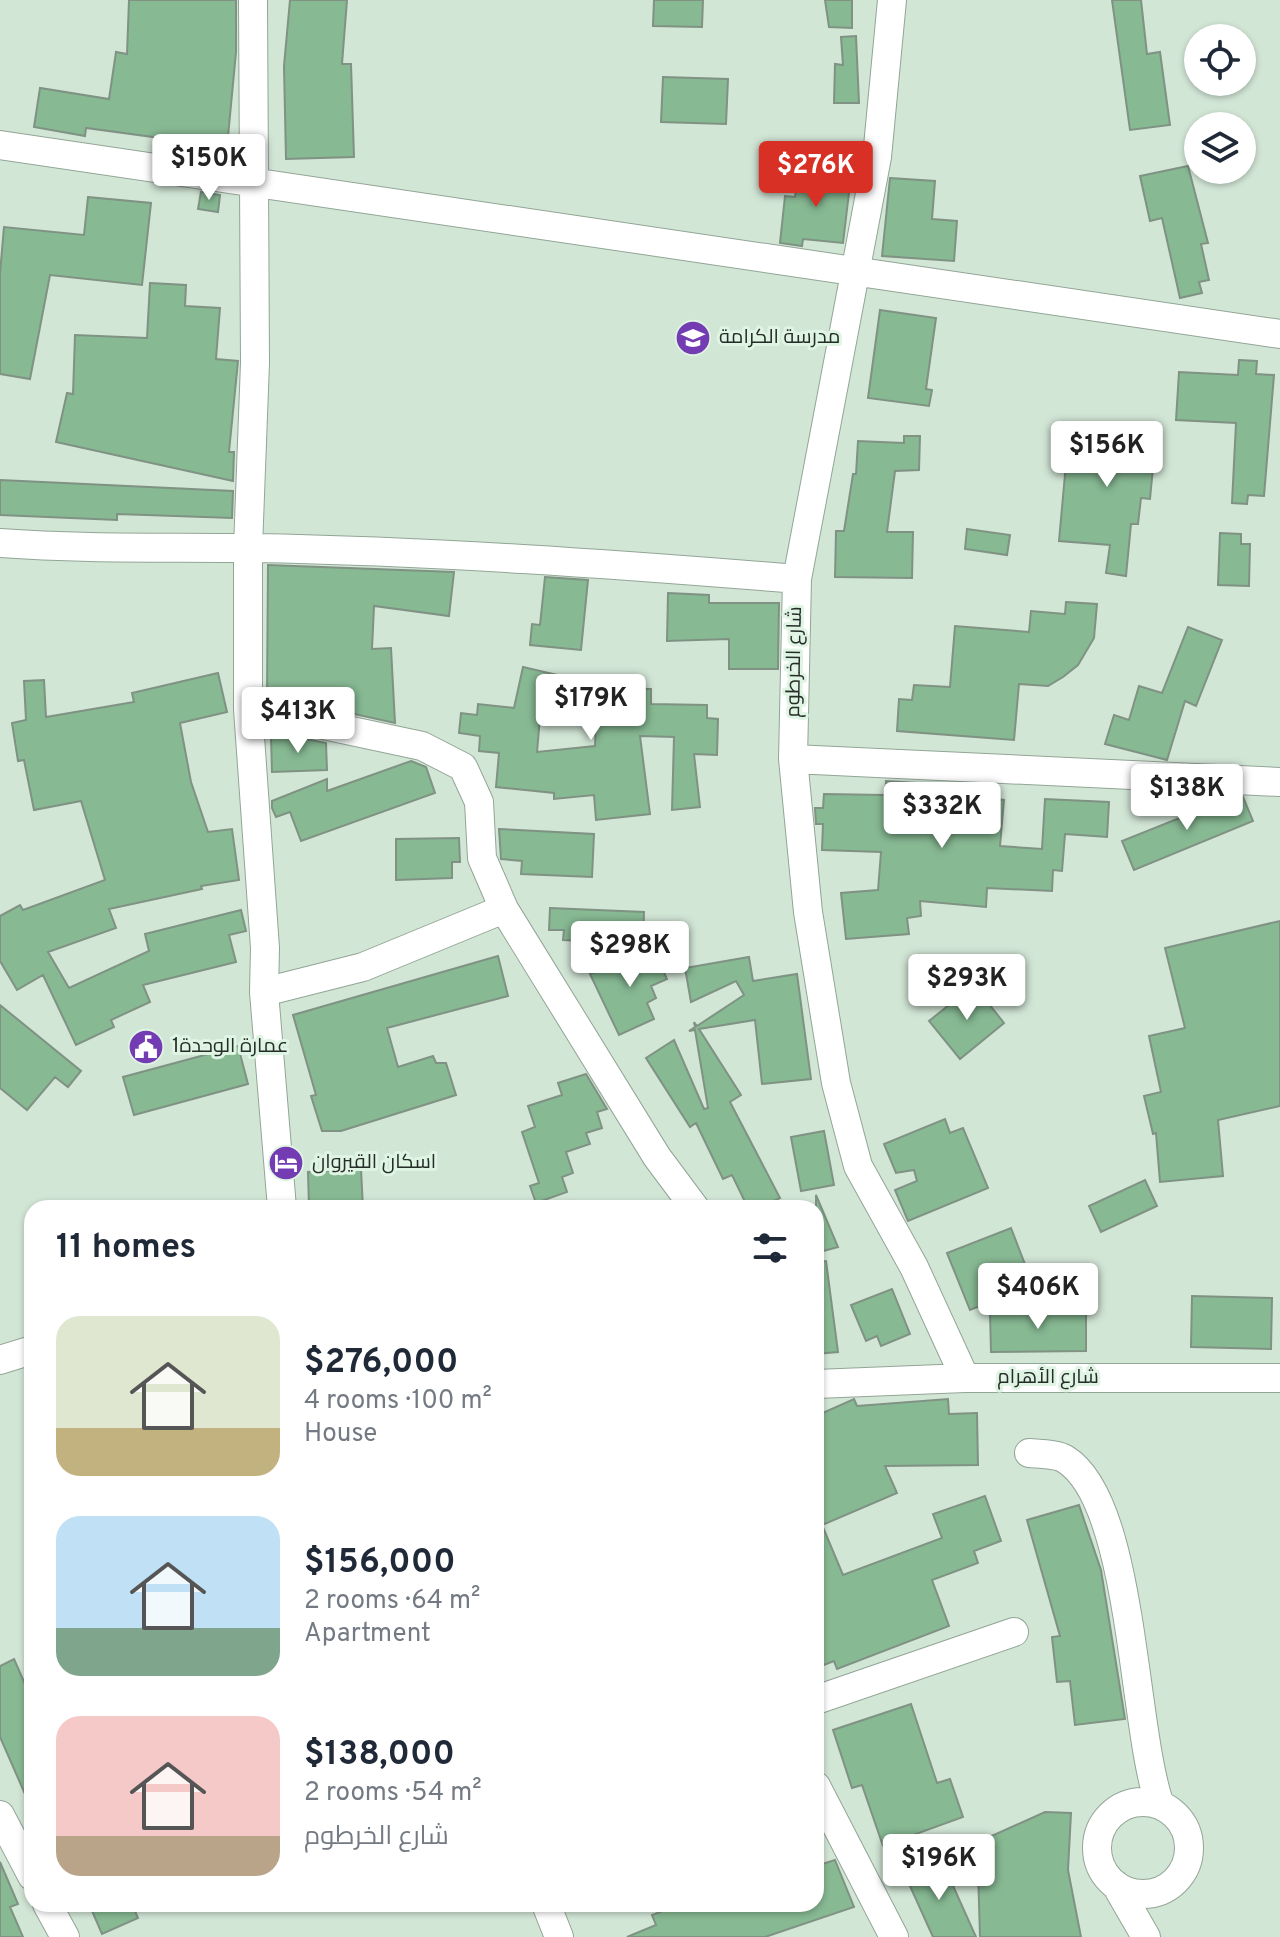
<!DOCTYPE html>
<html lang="en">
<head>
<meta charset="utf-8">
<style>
  body { margin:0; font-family:Overpass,Cairo,sans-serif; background:#f6f6f7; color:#1f2937; height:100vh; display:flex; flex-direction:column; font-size:30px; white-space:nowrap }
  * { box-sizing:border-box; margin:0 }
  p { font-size:26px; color:#747a83 }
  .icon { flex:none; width:44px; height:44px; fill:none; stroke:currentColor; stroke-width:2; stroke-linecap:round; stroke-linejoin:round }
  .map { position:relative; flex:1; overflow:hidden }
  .sheet { position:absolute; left:24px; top:1200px; width:800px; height:712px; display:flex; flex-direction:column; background:#fff; border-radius:24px; box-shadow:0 2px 6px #0004 }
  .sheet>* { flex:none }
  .tools { position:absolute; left:1184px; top:24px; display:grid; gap:16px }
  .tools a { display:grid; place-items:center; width:72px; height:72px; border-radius:50%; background:#fff; box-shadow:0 2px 6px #0004; font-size:40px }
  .price { position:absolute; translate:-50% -68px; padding:0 18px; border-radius:8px; background:#fff; color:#222; font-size:26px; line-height:52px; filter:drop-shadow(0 2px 4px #0008) }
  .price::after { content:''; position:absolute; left:50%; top:48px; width:24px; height:18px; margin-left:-12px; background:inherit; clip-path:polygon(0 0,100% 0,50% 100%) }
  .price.selected { background:#d93025; color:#fff }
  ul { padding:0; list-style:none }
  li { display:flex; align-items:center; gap:24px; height:200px; padding:0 32px }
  li span { display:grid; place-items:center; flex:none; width:224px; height:160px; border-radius:24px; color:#555 }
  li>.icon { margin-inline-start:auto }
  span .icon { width:96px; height:96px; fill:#fffc; stroke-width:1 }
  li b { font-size:34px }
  h2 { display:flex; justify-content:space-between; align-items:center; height:96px; padding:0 32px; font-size:34px }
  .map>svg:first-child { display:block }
  .building { fill:#87b993; stroke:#7f9283; stroke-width:2; fill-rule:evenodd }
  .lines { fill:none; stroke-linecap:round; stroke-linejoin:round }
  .minor-casing { stroke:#92a596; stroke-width:30 }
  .minor { stroke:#fff; stroke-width:28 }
  .labels { text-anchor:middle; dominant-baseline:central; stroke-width:6; stroke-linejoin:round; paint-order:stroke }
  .poi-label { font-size:20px; fill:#252d27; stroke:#dff4e3; text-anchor:start }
  .street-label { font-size:20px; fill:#252d27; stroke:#dff4e3 }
</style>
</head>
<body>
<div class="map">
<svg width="1280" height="1937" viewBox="0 0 1280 1937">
  <rect width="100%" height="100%" fill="#d2e6d6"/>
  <path class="building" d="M 129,0 L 236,0 L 236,52 L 227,147 L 86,128 L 85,136 L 34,127 L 40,88 L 109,99 L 116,52 L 127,54 Z
    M 290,0 L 347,0 L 342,64 L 351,64 L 354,157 L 286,159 L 284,66 Z
    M 654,0 L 703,0 L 702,27 L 653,26 Z
    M 825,0 L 852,0 L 852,28 L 829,27 Z
    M 1112,0 L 1141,0 L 1147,54 L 1160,52 L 1170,125 L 1130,130 Z
    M 856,36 L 859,103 L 834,103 L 835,64 L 843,65 L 841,37 Z
    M 663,77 L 728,79 L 726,124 L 661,122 Z
    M 1188,166 L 1208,243 L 1201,244 L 1209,280 L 1199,282 L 1202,293 L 1180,298 L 1162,218 L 1150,221 L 1140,176 Z
    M 798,171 L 851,176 L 843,243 L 803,239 L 802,246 L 780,243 L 785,196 L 795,197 Z
    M 890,178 L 935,181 L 932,219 L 957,221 L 954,261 L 882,256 Z
    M 201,192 L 220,195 L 218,212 L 198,209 Z
    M 88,197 L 151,203 L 142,285 L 50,275 L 30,379 L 0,374 L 0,273 L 4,227 L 84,235 Z
    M 150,283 L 186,285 L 185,306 L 220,308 L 216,359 L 238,361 L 229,452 L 234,452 L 233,481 L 56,442 L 67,393 L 73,394 L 75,335 L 147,338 Z
    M 880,310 L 936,318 L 926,389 L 932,390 L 929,406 L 868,398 Z
    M 1239,360 L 1257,361 L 1256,374 L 1274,375 L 1264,496 L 1248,495 L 1247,504 L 1232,503 L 1236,423 L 1176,420 L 1179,372 L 1238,375 Z
    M 1138,424 L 1157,426 L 1150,499 L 1141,498 L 1138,524 L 1131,524 L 1126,576 L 1106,573 L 1110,545 L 1059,541 L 1069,430 L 1137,436 Z
    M 904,436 L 920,436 L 919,470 L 895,471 L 887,532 L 913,532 L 912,578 L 835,577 L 836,531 L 844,531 L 853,474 L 856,474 L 858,441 L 904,443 Z
    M 0,480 L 233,491 L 232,518 L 117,514 L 117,520 L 0,515 Z
    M 967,529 L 1010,535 L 1007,555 L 965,549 Z
    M 1220,533 L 1241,534 L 1241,544 L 1250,544 L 1249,586 L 1218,585 Z
    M 268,565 L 454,572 L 449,616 L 374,606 L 372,649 L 391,648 L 395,723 L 345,712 L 345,700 L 267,696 Z
    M 545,577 L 588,580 L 581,650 L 530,645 L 532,624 L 540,625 Z
    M 668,593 L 709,595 L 709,603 L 779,603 L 778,669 L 729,669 L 729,639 L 667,641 Z
    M 1066,602 L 1097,604 L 1094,638 L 1078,665 L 1063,677 L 1048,686 L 1019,684 L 1014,740 L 897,731 L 899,699 L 912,700 L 914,685 L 950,687 L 955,626 L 1029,632 L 1031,611 L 1065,614 Z
    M 1188,627 L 1222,640 L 1196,706 L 1185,701 L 1167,760 L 1105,744 L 1114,715 L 1129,720 L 1139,686 L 1162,693 Z
    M 523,667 L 583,681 L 582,688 L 651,689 L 651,704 L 707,705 L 707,718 L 718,719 L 717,755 L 694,754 L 700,807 L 672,810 L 674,737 L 640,736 L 650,814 L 596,820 L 594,795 L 554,799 L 554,793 L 496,787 L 499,753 L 479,751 L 480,736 L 459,733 L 461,713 L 477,715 L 478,704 L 514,708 ZM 541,706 L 596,719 L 595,746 L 537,752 Z
    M 218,673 L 227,712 L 180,723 L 191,782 L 208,832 L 232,829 L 239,880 L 201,886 L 202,889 L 109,909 L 116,928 L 48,952 L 69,988 L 149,951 L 145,934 L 241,910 L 246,931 L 229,935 L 236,962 L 143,985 L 150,1002 L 111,1020 L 114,1027 L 76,1045 L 43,975 L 17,990 L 0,961 L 0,916 L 20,905 L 23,910 L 105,880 L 81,801 L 34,810 L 24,760 L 18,761 L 12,723 L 26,720 L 24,681 L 44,680 L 46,717 L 134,702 L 132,693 Z
    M 271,736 L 292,736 L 326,743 L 327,770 L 272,772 Z
    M 411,761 L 426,767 L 435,793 L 301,841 L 290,812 L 276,817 L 272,808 L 272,801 L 327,779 L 327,791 Z
    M 886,781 L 930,784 L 930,793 L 1004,800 L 1000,846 L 1042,849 L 1045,799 L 1109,802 L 1107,837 L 1065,834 L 1062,871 L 1053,870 L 1052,891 L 987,888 L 986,907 L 920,901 L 921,916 L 907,918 L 909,934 L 846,939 L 841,893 L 878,890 L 881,852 L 822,850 L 823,824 L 816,824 L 815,808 L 823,808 L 824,794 L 885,795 Z
    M 1232,797 L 1243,797 L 1253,821 L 1134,870 L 1122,841 Z
    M 499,829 L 594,834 L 592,877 L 521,874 L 522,861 L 501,859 Z
    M 459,838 L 460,862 L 452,862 L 452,878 L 396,880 L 396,839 Z
    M 550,908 L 644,912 L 643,944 L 563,940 L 564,930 L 549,930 Z
    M 1280,921 L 1280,1106 L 1218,1120 L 1223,1176 L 1160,1182 L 1156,1133 L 1153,1134 L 1144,1096 L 1161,1092 L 1149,1036 L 1185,1028 L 1165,948 Z
    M 652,946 L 667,979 L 651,986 L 656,998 L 647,1003 L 654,1019 L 619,1035 L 590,974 Z
    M 498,956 L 508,996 L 387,1028 L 398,1067 L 433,1056 L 436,1063 L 446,1063 L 456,1095 L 341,1131 L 322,1131 L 311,1096 L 316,1095 L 293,1015 Z
    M 749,957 L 753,981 L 797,974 L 811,1079 L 762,1084 L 755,1020 L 699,1029 L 741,1095 L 730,1102 L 780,1198 L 759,1208 L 748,1208 L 732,1175 L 723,1179 L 696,1123 L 690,1127 L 646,1058 L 674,1040 L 704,1109 L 708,1108 L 695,1030 L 689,1031 L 695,1027 L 694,1022 L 697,1026 L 744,995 L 736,981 L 691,1002 L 685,968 Z
    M 974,985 L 1004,1023 L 960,1059 L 929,1021 Z
    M 0,1005 L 81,1071 L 68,1087 L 55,1077 L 27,1110 L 0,1088 Z
    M 238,1046 L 248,1084 L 134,1115 L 123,1077 Z
    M 586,1074 L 607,1109 L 597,1112 L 602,1128 L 586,1133 L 590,1144 L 566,1152 L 573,1173 L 562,1177 L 567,1192 L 536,1203 L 530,1186 L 539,1183 L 522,1132 L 535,1127 L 528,1106 L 562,1095 L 558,1083 Z
    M 945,1119 L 950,1133 L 963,1128 L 988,1188 L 908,1221 L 895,1190 L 917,1181 L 914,1170 L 896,1173 L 884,1144 Z
    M 824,1131 L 834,1185 L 801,1191 L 791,1137 Z
    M 361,1169 L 363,1208 L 309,1208 L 308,1172 Z
    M 1145,1180 L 1157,1206 L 1101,1232 L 1089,1206 Z
    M 816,1195 L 838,1247 L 816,1253 Z
    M 1011,1228 L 1033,1285 L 970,1310 L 947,1253 Z
    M 826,1261 L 838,1352 L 816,1354 L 816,1262 Z
    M 892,1289 L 910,1334 L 881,1346 L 877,1336 L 866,1341 L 851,1305 Z
    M 1192,1296 L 1272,1298 L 1271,1349 L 1191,1347 Z
    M 1086,1311 L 1086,1351 L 991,1352 L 990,1312 Z
    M 854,1399 L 857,1406 L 948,1399 L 949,1414 L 977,1413 L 978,1465 L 885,1466 L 897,1493 L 822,1525 L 843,1575 L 942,1538 L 933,1514 L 985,1496 L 1001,1541 L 974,1551 L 978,1563 L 932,1580 L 949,1626 L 837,1669 L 834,1661 L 816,1668 L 816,1416 Z
    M 1079,1505 L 1101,1570 L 1125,1719 L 1075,1725 L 1070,1681 L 1057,1682 L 1052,1637 L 1060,1636 L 1027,1520 Z
    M 14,1659 L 32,1700 L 32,1810 L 0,1737 L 0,1666 Z
    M 911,1704 L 937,1783 L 950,1779 L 963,1817 L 883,1846 L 862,1785 L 852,1788 L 833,1730 Z
    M 1045,1812 L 1071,1813 L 1068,1870 L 1081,1937 L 980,1937 L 978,1869 L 983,1872 L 985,1839 Z
    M 941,1859 L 976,1937 L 933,1937 L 905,1875 Z
    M 835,1860 L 854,1907 L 765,1937 L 627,1937 L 656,1925 L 652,1915 L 681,1904 L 816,1904 L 816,1866 Z
    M 0,1862 L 18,1904 L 10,1907 L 23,1937 L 0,1937 Z
    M 89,1904 L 132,1904 L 138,1918 L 102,1934 Z"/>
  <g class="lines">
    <defs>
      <path id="minor" d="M 253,0 L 255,363 L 248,548 L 248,709 L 265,948 L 264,992 L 282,1208
        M 892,0 L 877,157 L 797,579 L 793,759 L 808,912 L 836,1083 L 858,1166 L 914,1267 L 965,1378
        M 0,145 L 1280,334
        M 0,543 C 83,549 165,547 248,548 C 431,551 614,564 797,579
        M 248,709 L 422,746 L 463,767 L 479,802 L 482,858 L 504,909 L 657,1157 L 695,1208
        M 793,759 L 1280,782
        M 264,992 L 363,967 L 504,909
        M 0,1360 L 32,1350
        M 816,1384 L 965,1378 L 1280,1378
        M 1029,1453 C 1039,1454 1057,1454 1065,1459 C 1134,1501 1132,1728 1160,1805
        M 816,1700 L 1014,1632
        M 816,1786 L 894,1937
        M1097 1848a46 46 0 1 1 92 0a46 46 0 1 1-92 0Z
        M 0,1815 L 32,1876
        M 1116,1885 L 1146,1937
        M 47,1904 L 65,1937
        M 546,1904 L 559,1937"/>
    </defs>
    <use href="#minor" class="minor-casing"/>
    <use href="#minor" class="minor"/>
  </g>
  <defs>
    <symbol id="school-disc" viewBox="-11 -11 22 22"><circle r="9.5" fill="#733cb2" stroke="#dff4e3"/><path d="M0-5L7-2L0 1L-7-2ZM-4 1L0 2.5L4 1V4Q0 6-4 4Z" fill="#fff"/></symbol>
    <symbol id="civic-disc" viewBox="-11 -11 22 22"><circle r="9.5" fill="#733cb2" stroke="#dff4e3"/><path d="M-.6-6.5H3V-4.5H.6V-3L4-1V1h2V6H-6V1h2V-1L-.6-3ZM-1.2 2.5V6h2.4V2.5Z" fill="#fff"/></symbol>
    <symbol id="hotel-disc" viewBox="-11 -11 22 22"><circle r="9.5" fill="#733cb2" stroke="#dff4e3"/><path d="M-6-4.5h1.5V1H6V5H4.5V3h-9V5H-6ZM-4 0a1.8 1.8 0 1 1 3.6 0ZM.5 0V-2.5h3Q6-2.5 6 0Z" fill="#fff"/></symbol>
  </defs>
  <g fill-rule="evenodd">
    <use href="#school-disc" x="673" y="318" width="40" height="40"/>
    <use href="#civic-disc" x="126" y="1027" width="40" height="40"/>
    <use href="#hotel-disc" x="266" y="1143" width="40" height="40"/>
  </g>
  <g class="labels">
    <g class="poi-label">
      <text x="719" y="338">مدرسة الكرامة</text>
      <text x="172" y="1047">عمارة الوحدة1</text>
      <text x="312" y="1163">اسكان القيروان</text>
    </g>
    <g class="street-label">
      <text transform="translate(795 662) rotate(-89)">شارع الخرطوم</text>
      <text x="1048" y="1378">شارع الأهرام</text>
    </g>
  </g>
</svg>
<div class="tools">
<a><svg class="icon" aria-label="locate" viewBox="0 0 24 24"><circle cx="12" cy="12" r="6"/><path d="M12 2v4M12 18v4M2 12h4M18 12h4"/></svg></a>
<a><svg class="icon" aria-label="layers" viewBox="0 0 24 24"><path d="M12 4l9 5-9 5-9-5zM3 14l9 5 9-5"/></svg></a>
</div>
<b class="price" style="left:209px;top:202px">$150K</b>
<b class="price selected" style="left:816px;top:209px">$276K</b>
<b class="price" style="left:1107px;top:489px">$156K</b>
<b class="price" style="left:591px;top:742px">$179K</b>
<b class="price" style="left:298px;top:755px">$413K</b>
<b class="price" style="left:1187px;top:832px">$138K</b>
<b class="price" style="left:942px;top:850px">$332K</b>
<b class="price" style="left:630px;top:989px">$298K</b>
<b class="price" style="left:967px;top:1022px">$293K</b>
<b class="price" style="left:1038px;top:1331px">$406K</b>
<b class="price" style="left:939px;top:1902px">$196K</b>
<section class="sheet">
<h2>11 homes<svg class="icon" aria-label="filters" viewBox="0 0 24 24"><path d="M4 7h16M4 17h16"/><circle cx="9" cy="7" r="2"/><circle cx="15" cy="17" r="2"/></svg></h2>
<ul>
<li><span style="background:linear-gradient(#dfe7d0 70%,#c2b280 0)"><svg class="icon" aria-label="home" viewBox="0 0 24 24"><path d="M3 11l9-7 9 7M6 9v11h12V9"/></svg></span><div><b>$276,000</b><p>4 rooms · 100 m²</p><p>House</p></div></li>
<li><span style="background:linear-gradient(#bfe0f5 70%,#7fa58c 0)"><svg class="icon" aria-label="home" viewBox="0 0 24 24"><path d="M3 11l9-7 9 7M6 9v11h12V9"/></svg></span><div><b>$156,000</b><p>2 rooms · 64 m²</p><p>Apartment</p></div></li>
<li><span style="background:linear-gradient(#f6c9c9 75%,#b9a48a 0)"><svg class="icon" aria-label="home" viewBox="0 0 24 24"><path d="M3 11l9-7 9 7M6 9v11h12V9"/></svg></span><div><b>$138,000</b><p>2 rooms · 54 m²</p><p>شارع الخرطوم</p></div></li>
</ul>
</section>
</div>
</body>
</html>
